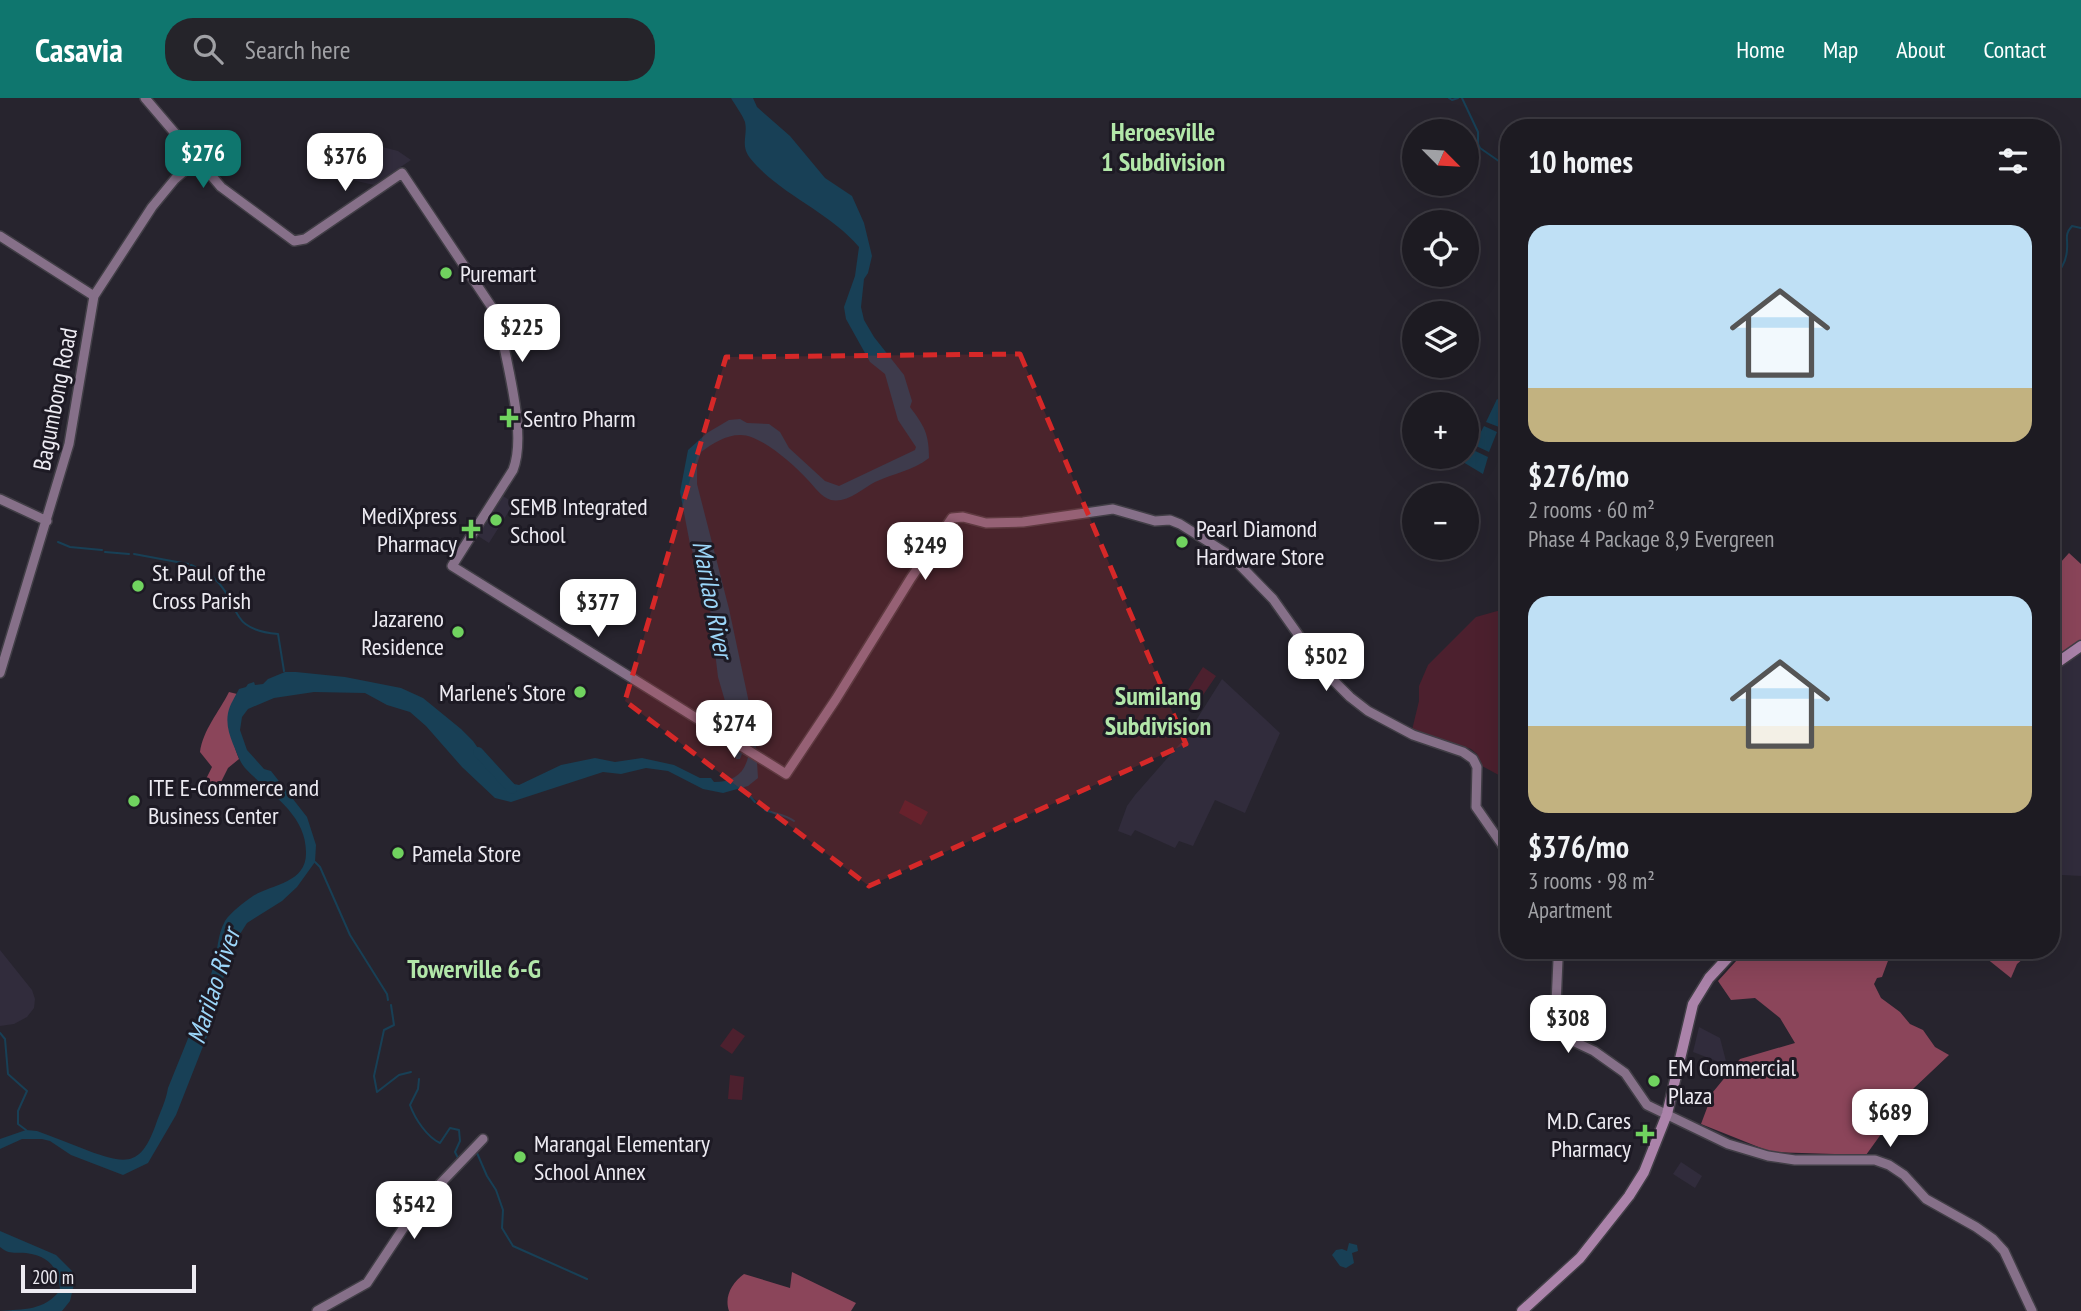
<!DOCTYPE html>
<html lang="en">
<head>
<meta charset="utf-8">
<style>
  body { margin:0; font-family:"PT Sans Narrow",sans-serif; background:#25242a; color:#f1f3f6; height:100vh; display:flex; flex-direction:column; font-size:26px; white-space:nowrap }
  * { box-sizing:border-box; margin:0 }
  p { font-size:23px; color:#a0a1a5 }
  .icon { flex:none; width:38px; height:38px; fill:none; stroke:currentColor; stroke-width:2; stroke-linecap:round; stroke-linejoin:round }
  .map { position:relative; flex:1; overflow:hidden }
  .panel { position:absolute; left:1500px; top:21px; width:560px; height:840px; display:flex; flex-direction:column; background:#1d1b22; border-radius:28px; box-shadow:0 7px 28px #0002,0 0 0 2px #3b3940 }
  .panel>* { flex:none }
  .needle { width:46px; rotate:114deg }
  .fabs { position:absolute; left:1402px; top:21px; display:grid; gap:14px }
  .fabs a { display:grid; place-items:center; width:77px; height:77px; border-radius:50%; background:#1d1b22; box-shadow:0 7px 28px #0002,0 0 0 2px #3b3940; font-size:35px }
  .scale { position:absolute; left:21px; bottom:18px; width:175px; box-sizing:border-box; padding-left:7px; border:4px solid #edebf2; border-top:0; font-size:19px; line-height:24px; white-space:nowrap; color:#edebf2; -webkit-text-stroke:5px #1d1a24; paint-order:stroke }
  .price { position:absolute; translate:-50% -60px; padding:0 16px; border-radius:14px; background:#fff; color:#222; font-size:23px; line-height:46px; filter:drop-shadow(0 2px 4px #0008) }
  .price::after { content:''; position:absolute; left:50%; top:42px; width:21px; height:16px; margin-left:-10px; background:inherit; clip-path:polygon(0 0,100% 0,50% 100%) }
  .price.on { background:#0f766e; color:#fff }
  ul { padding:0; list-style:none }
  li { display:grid; align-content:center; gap:14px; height:371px; padding:0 28px }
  li span { display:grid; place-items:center; height:217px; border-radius:21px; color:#555 }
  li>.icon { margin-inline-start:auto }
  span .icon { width:126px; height:126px; fill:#fffc; stroke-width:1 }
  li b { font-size:30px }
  h2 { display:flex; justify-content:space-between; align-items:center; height:84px; padding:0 28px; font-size:30px }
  header { display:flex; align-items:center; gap:42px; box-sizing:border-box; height:98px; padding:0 35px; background:#0f766e; color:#fff }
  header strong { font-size:33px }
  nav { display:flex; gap:38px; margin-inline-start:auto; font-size:24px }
  .search { width:490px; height:63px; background:#25242a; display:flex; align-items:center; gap:18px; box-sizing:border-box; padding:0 24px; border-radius:28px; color:#a0a1a5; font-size:26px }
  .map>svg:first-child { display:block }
  .built { fill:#312c3c }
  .green { fill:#4c202e }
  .forest { fill:#8b455a }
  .water { fill:#184056 }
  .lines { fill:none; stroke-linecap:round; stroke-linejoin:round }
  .stream { stroke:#184056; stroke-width:2 }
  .river { stroke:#184056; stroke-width:10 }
  .secondary-casing { stroke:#413e46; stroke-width:12 }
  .primary-casing { stroke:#413e46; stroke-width:13 }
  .secondary { stroke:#867089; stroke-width:9 }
  .primary { stroke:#ab83aa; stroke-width:10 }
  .marked { fill:#d62828; fill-opacity:0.2; stroke:#d62828; stroke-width:5; stroke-dasharray:14 9; stroke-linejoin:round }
  .poi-dot { fill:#70d35f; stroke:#1d1a24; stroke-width:2.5 }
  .labels { text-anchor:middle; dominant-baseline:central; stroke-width:6; stroke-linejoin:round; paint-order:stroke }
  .poi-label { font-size:24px; fill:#edebf2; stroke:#1d1a24; text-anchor:start }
  .street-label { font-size:24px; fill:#edebf2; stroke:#1d1a24 }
  .neighbourhood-label { font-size:26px; font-weight:bold; fill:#b2e7a9; stroke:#1d1a24 }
  .water-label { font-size:26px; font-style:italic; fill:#9cd6f9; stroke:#1d1a24 }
</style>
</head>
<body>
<header>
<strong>Casavia</strong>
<div class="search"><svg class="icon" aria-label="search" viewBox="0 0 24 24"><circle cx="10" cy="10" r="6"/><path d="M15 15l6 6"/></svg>Search here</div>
<nav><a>Home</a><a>Map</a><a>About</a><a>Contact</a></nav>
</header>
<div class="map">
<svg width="2081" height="1213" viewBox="0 0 2081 1213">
  <rect width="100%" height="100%" fill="#27242e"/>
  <path class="built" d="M 343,39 L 398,53 L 411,62 L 374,87 L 335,78 Z
    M 503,398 L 514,405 L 489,445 L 478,438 Z
    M 2081,554 L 2081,778 L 2062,777 L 2051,762 L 2051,680 L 2055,668 L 2051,663 L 2051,580 L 2054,574 Z
    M 1222,581 L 1280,635 L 1245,715 L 1215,702 L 1193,748 L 1179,743 L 1175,750 L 1135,732 L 1131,738 L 1118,733 L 1127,708 L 1135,697 L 1185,640 Z
    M 0,852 L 32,892 L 35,901 L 34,910 L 27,919 L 14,926 L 0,928 Z
    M 1567,898 L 1582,904 L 1602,918 L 1601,942 L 1586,939 L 1568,930 Z
    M 1699,929 L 1720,940 L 1727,967 L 1693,954 Z
    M 1681,1064 L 1702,1078 L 1695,1090 L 1673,1076 Z"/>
  <path class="green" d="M 1508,510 L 1508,682 L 1482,668 L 1477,656 L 1471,651 L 1412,632 L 1419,603 L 1419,588 L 1428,567 L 1476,519 Z
    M 1203,569 L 1216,578 L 1199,603 L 1187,594 Z
    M 905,702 L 928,714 L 921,727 L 899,715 Z
    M 733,930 L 745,938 L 732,956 L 720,948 Z
    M 730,977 L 744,979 L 742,1002 L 728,1001 Z"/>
  <path class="forest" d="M 2069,455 L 2081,466 L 2081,544 L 2051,566 L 2051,475 Z
    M 229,594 L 237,596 C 224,617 231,640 239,661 L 228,670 L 219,688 L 205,683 L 212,669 L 200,654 C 203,632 219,614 229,594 Z
    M 1746,852 L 1892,852 L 1882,879 L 1877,880 L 1874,886 L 1881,900 L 1900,914 L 1910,926 L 1923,932 L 1935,949 L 1949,957 L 1878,1024 L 1884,1032 L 1866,1057 L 1771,1054 L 1701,1026 L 1713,994 L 1740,961 L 1795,945 L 1780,920 L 1755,900 L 1731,902 L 1718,883 Z
    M 1976,852 L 2004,852 L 2024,860 L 2017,866 L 2011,880 Z
    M 792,1174 L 856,1205 L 851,1213 L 729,1213 C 724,1198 732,1185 744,1176 L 790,1190 Z"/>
  <path class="water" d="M 731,0 L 753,0 L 757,9 L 790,38 L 825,80 L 852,98 L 864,125 L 872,158 L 868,175 L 864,181 L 861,209 L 864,222 L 874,239 L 904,277 L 912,303 L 910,309 C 924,328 929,335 929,360 C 912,373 894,375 875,384 C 862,391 848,405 831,402 C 821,399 814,388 807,381 C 794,367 760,336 740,337 C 726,337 713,345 701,354 L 697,366 L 697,386 L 729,511 L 755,633 L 758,680 L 748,688 L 723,695 L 703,691 L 668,673 L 646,670 L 621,676 L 603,674 L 511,704 L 495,700 L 462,669 L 426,628 L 410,614 L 387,607 L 365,595 L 314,594 L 274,600 L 248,611 L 242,619 L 240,632 L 247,652 L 264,671 L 271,673 L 307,719 L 316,747 L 315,764 L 297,789 L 282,803 L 247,825 L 235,844 L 221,887 L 211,928 L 176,1017 L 148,1065 L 123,1077 L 71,1057 L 50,1043 L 42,1041 L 22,1041 L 0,1051 L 0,1041 L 26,1032 L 37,1033 C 55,1040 72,1046 89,1053 C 127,1067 141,1068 156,1026 C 160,1014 166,1003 168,990 C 184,950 201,911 213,870 C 218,854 217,837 225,823 C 231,814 244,804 253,798 C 273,786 307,785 306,754 C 306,715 268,695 245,670 C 239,663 237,655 233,646 C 229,636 226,626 228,615 C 230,606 235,599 239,591 L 246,589 L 248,586 L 254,584 L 255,587 L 263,586 L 268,581 L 285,574 L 296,574 L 345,579 L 401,590 L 423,600 L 461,631 L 473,643 L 498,679 L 509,685 L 519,687 L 561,667 L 595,660 L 615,664 L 642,660 L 674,667 L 700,680 L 711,680 L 714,684 C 732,684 744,677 748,659 L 742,656 L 740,661 L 736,661 L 725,603 L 718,579 L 709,503 L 690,446 L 680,394 L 688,352 L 707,335 L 729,322 L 740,321 L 747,325 L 769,326 L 780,334 L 789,350 L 825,383 L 839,388 L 915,352 L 916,349 L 898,322 L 885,276 L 870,264 L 846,221 L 844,209 L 855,178 L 859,149 C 829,113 780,97 750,60 C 740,47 748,37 745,24 C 742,16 735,7 731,0 Z
    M 1497,301 L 1508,307 L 1499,329 L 1486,324 Z
    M 1484,328 L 1497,334 L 1489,354 L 1474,347 Z
    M 1471,351 L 1488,359 L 1483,376 L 1463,364 Z
    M 0,1133 L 56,1157 L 72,1173 L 75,1182 L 70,1203 L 62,1213 L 0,1213 C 23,1211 45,1213 60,1192 C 59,1170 49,1158 26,1155 C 14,1154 10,1157 0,1149 Z
    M 1349,1145 L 1357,1147 L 1358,1153 L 1352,1155 L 1354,1165 L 1346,1170 L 1340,1168 L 1332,1157 L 1336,1152 L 1342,1151 L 1347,1153 Z"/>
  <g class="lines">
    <path class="stream" d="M 1449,0 L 1452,2 L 1458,0
      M 1462,0 L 1478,34 L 1478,46 L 1480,50 L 1503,66 L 1507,65 L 1503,69 L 1505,72 L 1508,72
      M 1508,79 L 1508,86
      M 2051,184 C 2059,174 2067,164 2067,151 C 2068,140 2064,137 2072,128 L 2081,130
      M 58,444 L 70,449 L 102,452
      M 105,454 L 129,456
      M 134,456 L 188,466
      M 191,467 C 200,471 209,474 215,481 C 243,508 226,531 278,536 L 284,573
      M 742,689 L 755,704
      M 765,712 C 775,716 786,717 794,723
      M 315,764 L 320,769 L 350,837 L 387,896 L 388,902
      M 391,907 L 394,927 L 384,932 L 374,978 L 377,994 L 399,977 L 411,974
      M 0,935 L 5,941 L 8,976 L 27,993 L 18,1013 L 18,1026 L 26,1032
      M 419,981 L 418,991 L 410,1007 C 415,1021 427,1039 440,1045 L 450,1030 L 459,1032 L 460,1043 L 455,1054 L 458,1060
      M 473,1057 L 477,1055 L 487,1078 L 496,1092 L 503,1112 L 502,1130 L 513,1148 L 587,1181"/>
    <path class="river" d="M 478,654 L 512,691"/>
    <defs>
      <path id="secondary" d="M 145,0 L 221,89 L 294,143 L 305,141 L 402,75 L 495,214 L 500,229 C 507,268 527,336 513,372 L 452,468 L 786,676 L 836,601 L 911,480 L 952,420 L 963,419 L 986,425 L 1023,424 L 1113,411 L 1155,423 L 1170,422 L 1180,426 L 1231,458 L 1273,501 L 1324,573 L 1350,599 L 1368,613 L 1413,637 L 1463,654 L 1473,661 L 1477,669 L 1476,709 L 1508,755
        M 0,138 L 94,198
        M 0,401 L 47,423
        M 0,575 L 69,346 L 94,198 L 152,109 L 175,81 L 197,62
        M 1561,852 L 1558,862 L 1556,906 L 1559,933 L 1564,939 L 1594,953 L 1625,975 L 1647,1007 L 1728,1046 L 1768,1058 L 1795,1062 L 1875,1062 L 1889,1067 L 1904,1077 L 1926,1101 L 1976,1129 L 1993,1141 L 2004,1153 L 2032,1213
        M 317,1213 L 367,1185 L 416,1111 L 483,1041"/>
      <path id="primary" d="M 2051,569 L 2081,548
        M 1522,1213 L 1580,1160 L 1629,1098 L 1644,1074 L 1667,1016 L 1693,906 L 1709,880 L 1735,852"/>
    </defs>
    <use href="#secondary" class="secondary-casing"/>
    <use href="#primary" class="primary-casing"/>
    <use href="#secondary" class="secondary"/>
    <use href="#primary" class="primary"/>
  </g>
  <path class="marked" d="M 1020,256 L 1186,646 L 869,788 L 625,603 L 726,259 Z"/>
  <g class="poi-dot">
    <circle cx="446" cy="175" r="7"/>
    <path d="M505.5 309.5h7v7h7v7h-7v7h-7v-7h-7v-7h7z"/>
    <circle cx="496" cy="422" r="7"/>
    <path d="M467.5 420.5h7v7h7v7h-7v7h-7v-7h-7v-7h7z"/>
    <circle cx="1182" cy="444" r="7"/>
    <circle cx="138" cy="488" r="7"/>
    <circle cx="458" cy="534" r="7"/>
    <circle cx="580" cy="594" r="7"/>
    <circle cx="134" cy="703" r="7"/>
    <circle cx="398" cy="755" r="7"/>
    <circle cx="1654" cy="983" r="7"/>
    <path d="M1641.5 1025.5h7v7h7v7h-7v7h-7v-7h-7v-7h7z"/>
    <circle cx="520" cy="1059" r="7"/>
  </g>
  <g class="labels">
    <g class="poi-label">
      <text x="460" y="175">Puremart</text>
      <text x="523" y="320">Sentro Pharm</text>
      <text x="510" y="408">SEMB Integrated<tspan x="510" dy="28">School</tspan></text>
      <text x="457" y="417" text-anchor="end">MediXpress<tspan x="457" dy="28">Pharmacy</tspan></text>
      <text x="1196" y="430">Pearl Diamond<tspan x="1196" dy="28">Hardware Store</tspan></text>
      <text x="152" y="474">St. Paul of the<tspan x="152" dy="28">Cross Parish</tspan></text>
      <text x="444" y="520" text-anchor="end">Jazareno<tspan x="444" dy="28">Residence</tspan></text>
      <text x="566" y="594" text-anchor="end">Marlene's Store</text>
      <text x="148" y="689">ITE E-Commerce and<tspan x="148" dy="28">Business Center</tspan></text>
      <text x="412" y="755">Pamela Store</text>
      <text x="1668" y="969">EM Commercial<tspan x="1668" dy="28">Plaza</tspan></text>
      <text x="1631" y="1022" text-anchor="end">M.D. Cares<tspan x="1631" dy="28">Pharmacy</tspan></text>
      <text x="534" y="1045">Marangal Elementary<tspan x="534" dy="28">School Annex</tspan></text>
    </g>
    <g class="street-label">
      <text transform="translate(55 301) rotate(-79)">Bagumbong Road</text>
    </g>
    <g class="neighbourhood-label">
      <text x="1163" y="33">Heroesville<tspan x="1163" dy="30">1 Subdivision</tspan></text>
      <text x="1158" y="597">Sumilang<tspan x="1158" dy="30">Subdivision</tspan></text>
      <text x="474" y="870">Towerville 6-G</text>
    </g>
    <g class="water-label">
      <text transform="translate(713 501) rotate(79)">Marilao River</text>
      <text transform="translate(213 888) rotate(-72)">Marilao River</text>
    </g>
  </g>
</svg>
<div class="fabs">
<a><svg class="needle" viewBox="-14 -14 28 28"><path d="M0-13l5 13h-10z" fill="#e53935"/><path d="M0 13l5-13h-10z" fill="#a0a1a5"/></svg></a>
<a><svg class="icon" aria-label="locate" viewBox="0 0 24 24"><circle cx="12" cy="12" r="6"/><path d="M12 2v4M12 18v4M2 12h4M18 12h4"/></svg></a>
<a><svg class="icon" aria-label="layers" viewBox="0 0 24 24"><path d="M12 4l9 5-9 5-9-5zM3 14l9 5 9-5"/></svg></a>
<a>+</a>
<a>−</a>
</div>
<div class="scale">200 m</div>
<b class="price on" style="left:203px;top:92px">$276</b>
<b class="price" style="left:345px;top:95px">$376</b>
<b class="price" style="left:522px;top:266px">$225</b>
<b class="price" style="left:925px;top:484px">$249</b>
<b class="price" style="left:598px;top:541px">$377</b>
<b class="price" style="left:1326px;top:595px">$502</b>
<b class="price" style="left:734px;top:662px">$274</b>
<b class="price" style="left:1568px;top:957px">$308</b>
<b class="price" style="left:1890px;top:1051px">$689</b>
<b class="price" style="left:414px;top:1143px">$542</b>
<section class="panel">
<h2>10 homes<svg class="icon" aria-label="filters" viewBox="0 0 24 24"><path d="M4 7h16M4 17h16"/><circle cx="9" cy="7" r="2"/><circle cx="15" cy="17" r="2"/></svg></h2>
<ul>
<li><span style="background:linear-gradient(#bfe0f5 75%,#c2b280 0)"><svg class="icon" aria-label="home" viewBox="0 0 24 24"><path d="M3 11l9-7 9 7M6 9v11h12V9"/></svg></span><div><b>$276/mo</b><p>2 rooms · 60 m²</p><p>Phase 4 Package 8,9 Evergreen</p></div></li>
<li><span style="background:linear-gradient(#bfe0f5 60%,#c2b280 0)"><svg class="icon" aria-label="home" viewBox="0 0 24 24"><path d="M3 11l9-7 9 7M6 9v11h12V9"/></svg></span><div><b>$376/mo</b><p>3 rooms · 98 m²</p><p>Apartment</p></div></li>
</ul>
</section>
</div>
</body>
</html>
